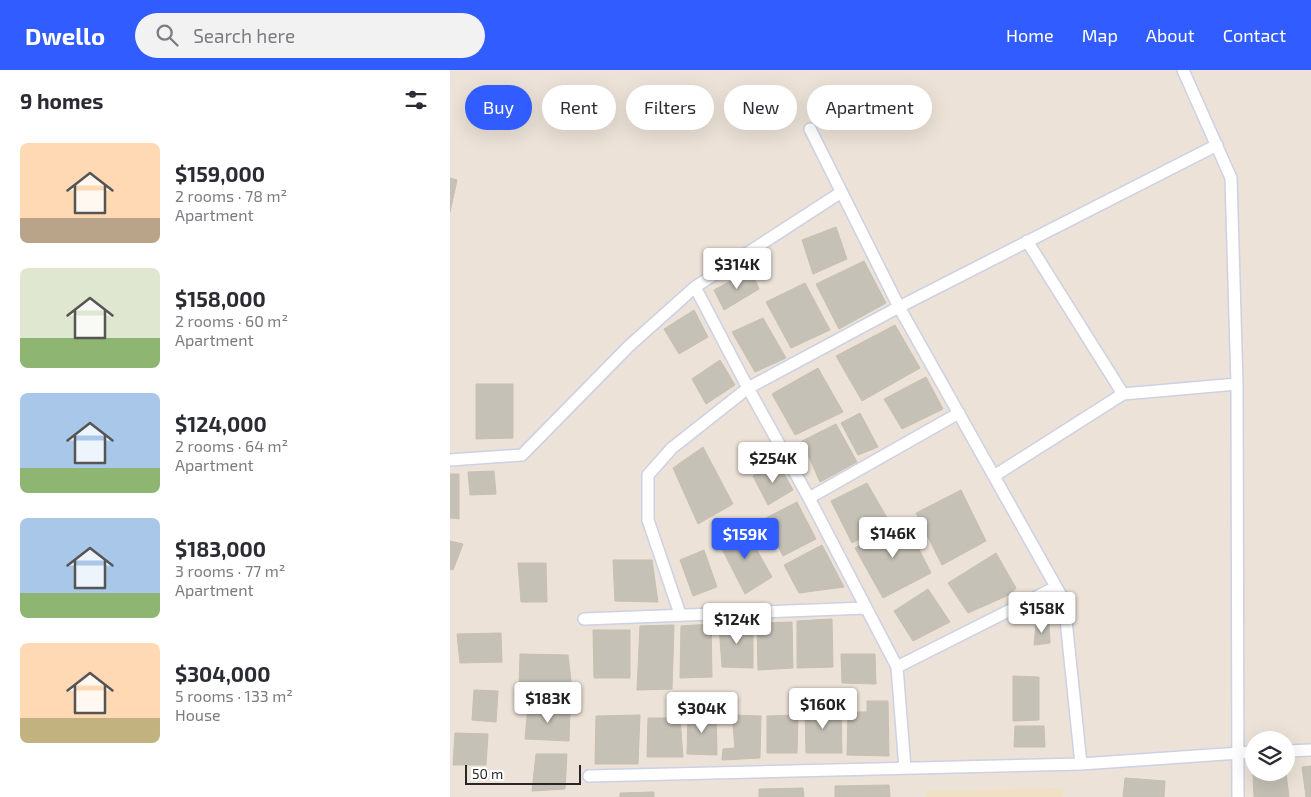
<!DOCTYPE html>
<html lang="en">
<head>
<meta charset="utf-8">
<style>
  body { margin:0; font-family:"Exo 2",sans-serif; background:#f2f2f3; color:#2b2b33; height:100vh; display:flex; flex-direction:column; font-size:19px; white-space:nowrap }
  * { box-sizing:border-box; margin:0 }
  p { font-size:16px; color:#7c7c81 }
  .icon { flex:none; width:28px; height:28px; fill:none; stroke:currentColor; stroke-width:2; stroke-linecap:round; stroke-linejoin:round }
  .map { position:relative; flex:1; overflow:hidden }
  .details { display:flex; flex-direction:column; background:#fff; width:450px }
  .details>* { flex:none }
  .top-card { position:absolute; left:15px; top:15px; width:475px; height:45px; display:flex; gap:10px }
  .buttons { position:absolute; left:795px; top:661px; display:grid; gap:10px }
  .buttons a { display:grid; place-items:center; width:50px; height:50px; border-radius:50%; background:#fff; box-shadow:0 5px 20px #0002; font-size:25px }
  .scale { position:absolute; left:15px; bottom:12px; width:116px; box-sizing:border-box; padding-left:5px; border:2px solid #272727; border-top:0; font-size:14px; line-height:18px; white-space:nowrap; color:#272727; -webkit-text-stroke:4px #fff; paint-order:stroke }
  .price { position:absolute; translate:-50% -42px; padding:0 11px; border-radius:5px; background:#fff; color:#222; font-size:16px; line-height:32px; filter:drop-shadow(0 1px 2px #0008) }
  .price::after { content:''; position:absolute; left:50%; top:30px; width:15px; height:11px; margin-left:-8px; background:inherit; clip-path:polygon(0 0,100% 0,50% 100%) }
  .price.selected { background:#315cff; color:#fff }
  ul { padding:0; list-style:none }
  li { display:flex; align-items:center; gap:15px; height:125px; padding:0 20px }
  li span { display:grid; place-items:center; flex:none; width:140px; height:100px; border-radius:8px; color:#555 }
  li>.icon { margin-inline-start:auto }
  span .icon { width:60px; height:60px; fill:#fffc; stroke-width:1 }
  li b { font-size:21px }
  h2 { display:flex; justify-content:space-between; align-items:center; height:60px; padding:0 20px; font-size:21px }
  .chip { padding:0 18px; border-radius:22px; background:#fff; box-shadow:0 5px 20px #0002; font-size:18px; line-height:45px }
  .chip.selected { background:#315cff; color:#fff }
  header { display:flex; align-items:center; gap:30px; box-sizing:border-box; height:70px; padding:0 25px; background:#315cff; color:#fff }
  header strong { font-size:24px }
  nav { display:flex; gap:28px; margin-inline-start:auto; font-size:18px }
  .search { width:350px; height:45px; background:#f2f2f3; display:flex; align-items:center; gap:12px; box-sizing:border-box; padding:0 18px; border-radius:28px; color:#7c7c81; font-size:19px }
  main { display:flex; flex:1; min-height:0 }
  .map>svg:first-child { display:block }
  .education { fill:#f0e1c4 }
  .building { fill:#c6c1b6; stroke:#c7bfb1 }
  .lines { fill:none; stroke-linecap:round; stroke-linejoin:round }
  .minor-casing { stroke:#ccd1e3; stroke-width:14 }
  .minor { stroke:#fff; stroke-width:11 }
</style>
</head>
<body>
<header>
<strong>Dwello</strong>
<div class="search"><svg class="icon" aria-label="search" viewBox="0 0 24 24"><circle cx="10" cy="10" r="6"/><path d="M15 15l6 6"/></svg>Search here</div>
<nav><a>Home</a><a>Map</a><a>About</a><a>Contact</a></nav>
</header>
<main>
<section class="details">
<h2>9 homes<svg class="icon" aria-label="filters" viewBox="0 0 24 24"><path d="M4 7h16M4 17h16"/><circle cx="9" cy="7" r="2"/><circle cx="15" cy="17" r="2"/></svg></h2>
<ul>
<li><span style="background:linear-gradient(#ffd9b3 75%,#b9a48a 0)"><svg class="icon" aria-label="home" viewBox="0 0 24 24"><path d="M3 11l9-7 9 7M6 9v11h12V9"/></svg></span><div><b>$159,000</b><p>2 rooms · 78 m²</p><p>Apartment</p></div></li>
<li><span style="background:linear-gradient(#dfe7d0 70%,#8fb573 0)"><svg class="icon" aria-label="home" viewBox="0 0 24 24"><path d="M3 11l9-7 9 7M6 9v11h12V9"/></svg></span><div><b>$158,000</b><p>2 rooms · 60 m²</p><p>Apartment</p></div></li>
<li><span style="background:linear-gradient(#a9c7e8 75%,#8fb573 0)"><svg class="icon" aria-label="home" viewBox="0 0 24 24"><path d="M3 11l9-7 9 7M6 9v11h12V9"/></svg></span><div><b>$124,000</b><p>2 rooms · 64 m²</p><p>Apartment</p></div></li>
<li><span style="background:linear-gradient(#a9c7e8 75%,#8fb573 0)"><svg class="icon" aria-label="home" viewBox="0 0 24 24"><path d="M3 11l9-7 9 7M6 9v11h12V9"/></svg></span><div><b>$183,000</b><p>3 rooms · 77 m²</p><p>Apartment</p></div></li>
<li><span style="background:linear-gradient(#ffd9b3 75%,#c2b280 0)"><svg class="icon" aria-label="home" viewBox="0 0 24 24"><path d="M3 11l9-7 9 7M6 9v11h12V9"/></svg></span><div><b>$304,000</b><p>5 rooms · 133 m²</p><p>House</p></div></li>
</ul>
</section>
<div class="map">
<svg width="861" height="727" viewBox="0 0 861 727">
  <rect width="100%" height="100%" fill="#ece2d7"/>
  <path class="education" d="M 613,718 L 613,727 L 476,727 L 476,721 Z"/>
  <path class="building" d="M 0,108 L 7,110 L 0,142 Z
    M 386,157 L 397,189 L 363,204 L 352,170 Z
    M 414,191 L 436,233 L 389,259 L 366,214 Z
    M 301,200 L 309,219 L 274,240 L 264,220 Z
    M 355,213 L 380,260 L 341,278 L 316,232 Z
    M 244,240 L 258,267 L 229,284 L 214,259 Z
    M 313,248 L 336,288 L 305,302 L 282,262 Z
    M 445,255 L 470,298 L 412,331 L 386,286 Z
    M 270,290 L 285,315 L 256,334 L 242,309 Z
    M 368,298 L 393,342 L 345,365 L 322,324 Z
    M 476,307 L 493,339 L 452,359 L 434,329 Z
    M 26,314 L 63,314 L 63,368 L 26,369 Z
    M 410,343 L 428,377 L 408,385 L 391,353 Z
    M 386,354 L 407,392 L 370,412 L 352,371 Z
    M 253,377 L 283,434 L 248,454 L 223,398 Z
    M 328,393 L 343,420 L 318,435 L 303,406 Z
    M 44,401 L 46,424 L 20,425 L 18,402 Z
    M 0,404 L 9,404 L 9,449 L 0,448 Z
    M 417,413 L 440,453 L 402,473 L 381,431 Z
    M 511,420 L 536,471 L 492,495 L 466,443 Z
    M 347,432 L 366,469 L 333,486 L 314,449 Z
    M 454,450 L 481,503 L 433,528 L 405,478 Z
    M 294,457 L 322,507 L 295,524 L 268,471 Z
    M 0,471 L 13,474 L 3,500 L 0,499 Z
    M 372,475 L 394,517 L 349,523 L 334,495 Z
    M 254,480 L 267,517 L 243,526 L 230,490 Z
    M 546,483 L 566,518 L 561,524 L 518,543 L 498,513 Z
    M 163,490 L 202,490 L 208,532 L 165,531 Z
    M 68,493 L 96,493 L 97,532 L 71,532 Z
    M 478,519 L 500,552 L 463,571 L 444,541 Z
    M 382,549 L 383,597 L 347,598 L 347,551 Z
    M 342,552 L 343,598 L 308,600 L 307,553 Z
    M 303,553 L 303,598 L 272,597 L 269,554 Z
    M 599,553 L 600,573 L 584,575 L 586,554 Z
    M 261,554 L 262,607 L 230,608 L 231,556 Z
    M 224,555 L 222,619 L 187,620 L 190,556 Z
    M 143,560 L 180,560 L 180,608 L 144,608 Z
    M 51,563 L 52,592 L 10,593 L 7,564 Z
    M 70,584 L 118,585 L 122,619 L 69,617 Z
    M 391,584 L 425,584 L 426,614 L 392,613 Z
    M 563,606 L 589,607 L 589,650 L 563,651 Z
    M 24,620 L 48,621 L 46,652 L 22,650 Z
    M 417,631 L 438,631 L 439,686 L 397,685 L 398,642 L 417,642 Z
    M 78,635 L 120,639 L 119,671 L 75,669 Z
    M 355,637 L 391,637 L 392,683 L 356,683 Z
    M 266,643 L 267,685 L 237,684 L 238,644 Z
    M 190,645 L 188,694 L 145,694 L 146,646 Z
    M 282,645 L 311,646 L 310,688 L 272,690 L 273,679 L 285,678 Z
    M 348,645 L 347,683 L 317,683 L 317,646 Z
    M 198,648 L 230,648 L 233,687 L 197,687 Z
    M 565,656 L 594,656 L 595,677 L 564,677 Z
    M 5,663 L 38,664 L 36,695 L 3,695 Z
    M 86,684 L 117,684 L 115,719 L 82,721 Z
    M 861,696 L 861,727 L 856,727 L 852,697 Z
    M 836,703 L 839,727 L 804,727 L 803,704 Z
    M 675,708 L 715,711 L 714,727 L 673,727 Z
    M 439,715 L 440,727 L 385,727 L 385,716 Z
    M 353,718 L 354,727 L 309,727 L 309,719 Z
    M 204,722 L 204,727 L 170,727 L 170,723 Z"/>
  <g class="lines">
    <defs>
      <path id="minor" d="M 733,0 L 781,108 L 787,314 L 788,727
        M 360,59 L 449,237 L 614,531 L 631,694
        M 577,171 L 673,324
        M 245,217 L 298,318 L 359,428 L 447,597 L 455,698
        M 0,390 L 72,385 L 179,276 L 245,217 L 390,123
        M 544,406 L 673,324 L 787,314
        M 359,428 L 509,343
        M 230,544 L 198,450 L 198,405 L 222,378 L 298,318 L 449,237 L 767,75
        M 134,549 L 416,538
        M 447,597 L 606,517
        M 836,681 L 861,680
        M 139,706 L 631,694 L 804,682"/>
    </defs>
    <use href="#minor" class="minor-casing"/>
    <use href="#minor" class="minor"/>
  </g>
</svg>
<div class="buttons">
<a><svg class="icon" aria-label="layers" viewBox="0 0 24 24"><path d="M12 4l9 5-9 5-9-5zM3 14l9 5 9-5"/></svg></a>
</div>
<div class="scale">50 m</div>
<b class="price" style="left:287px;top:220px">$314K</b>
<b class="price" style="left:323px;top:414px">$254K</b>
<b class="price" style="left:443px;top:489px">$146K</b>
<b class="price selected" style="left:295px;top:490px">$159K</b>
<b class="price" style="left:592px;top:564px">$158K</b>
<b class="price" style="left:287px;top:575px">$124K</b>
<b class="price" style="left:98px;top:654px">$183K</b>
<b class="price" style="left:373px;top:660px">$160K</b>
<b class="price" style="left:252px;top:664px">$304K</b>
<div class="top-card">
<a class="chip selected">Buy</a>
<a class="chip">Rent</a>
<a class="chip">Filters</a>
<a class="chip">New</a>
<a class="chip">Apartment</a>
</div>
</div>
</main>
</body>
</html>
